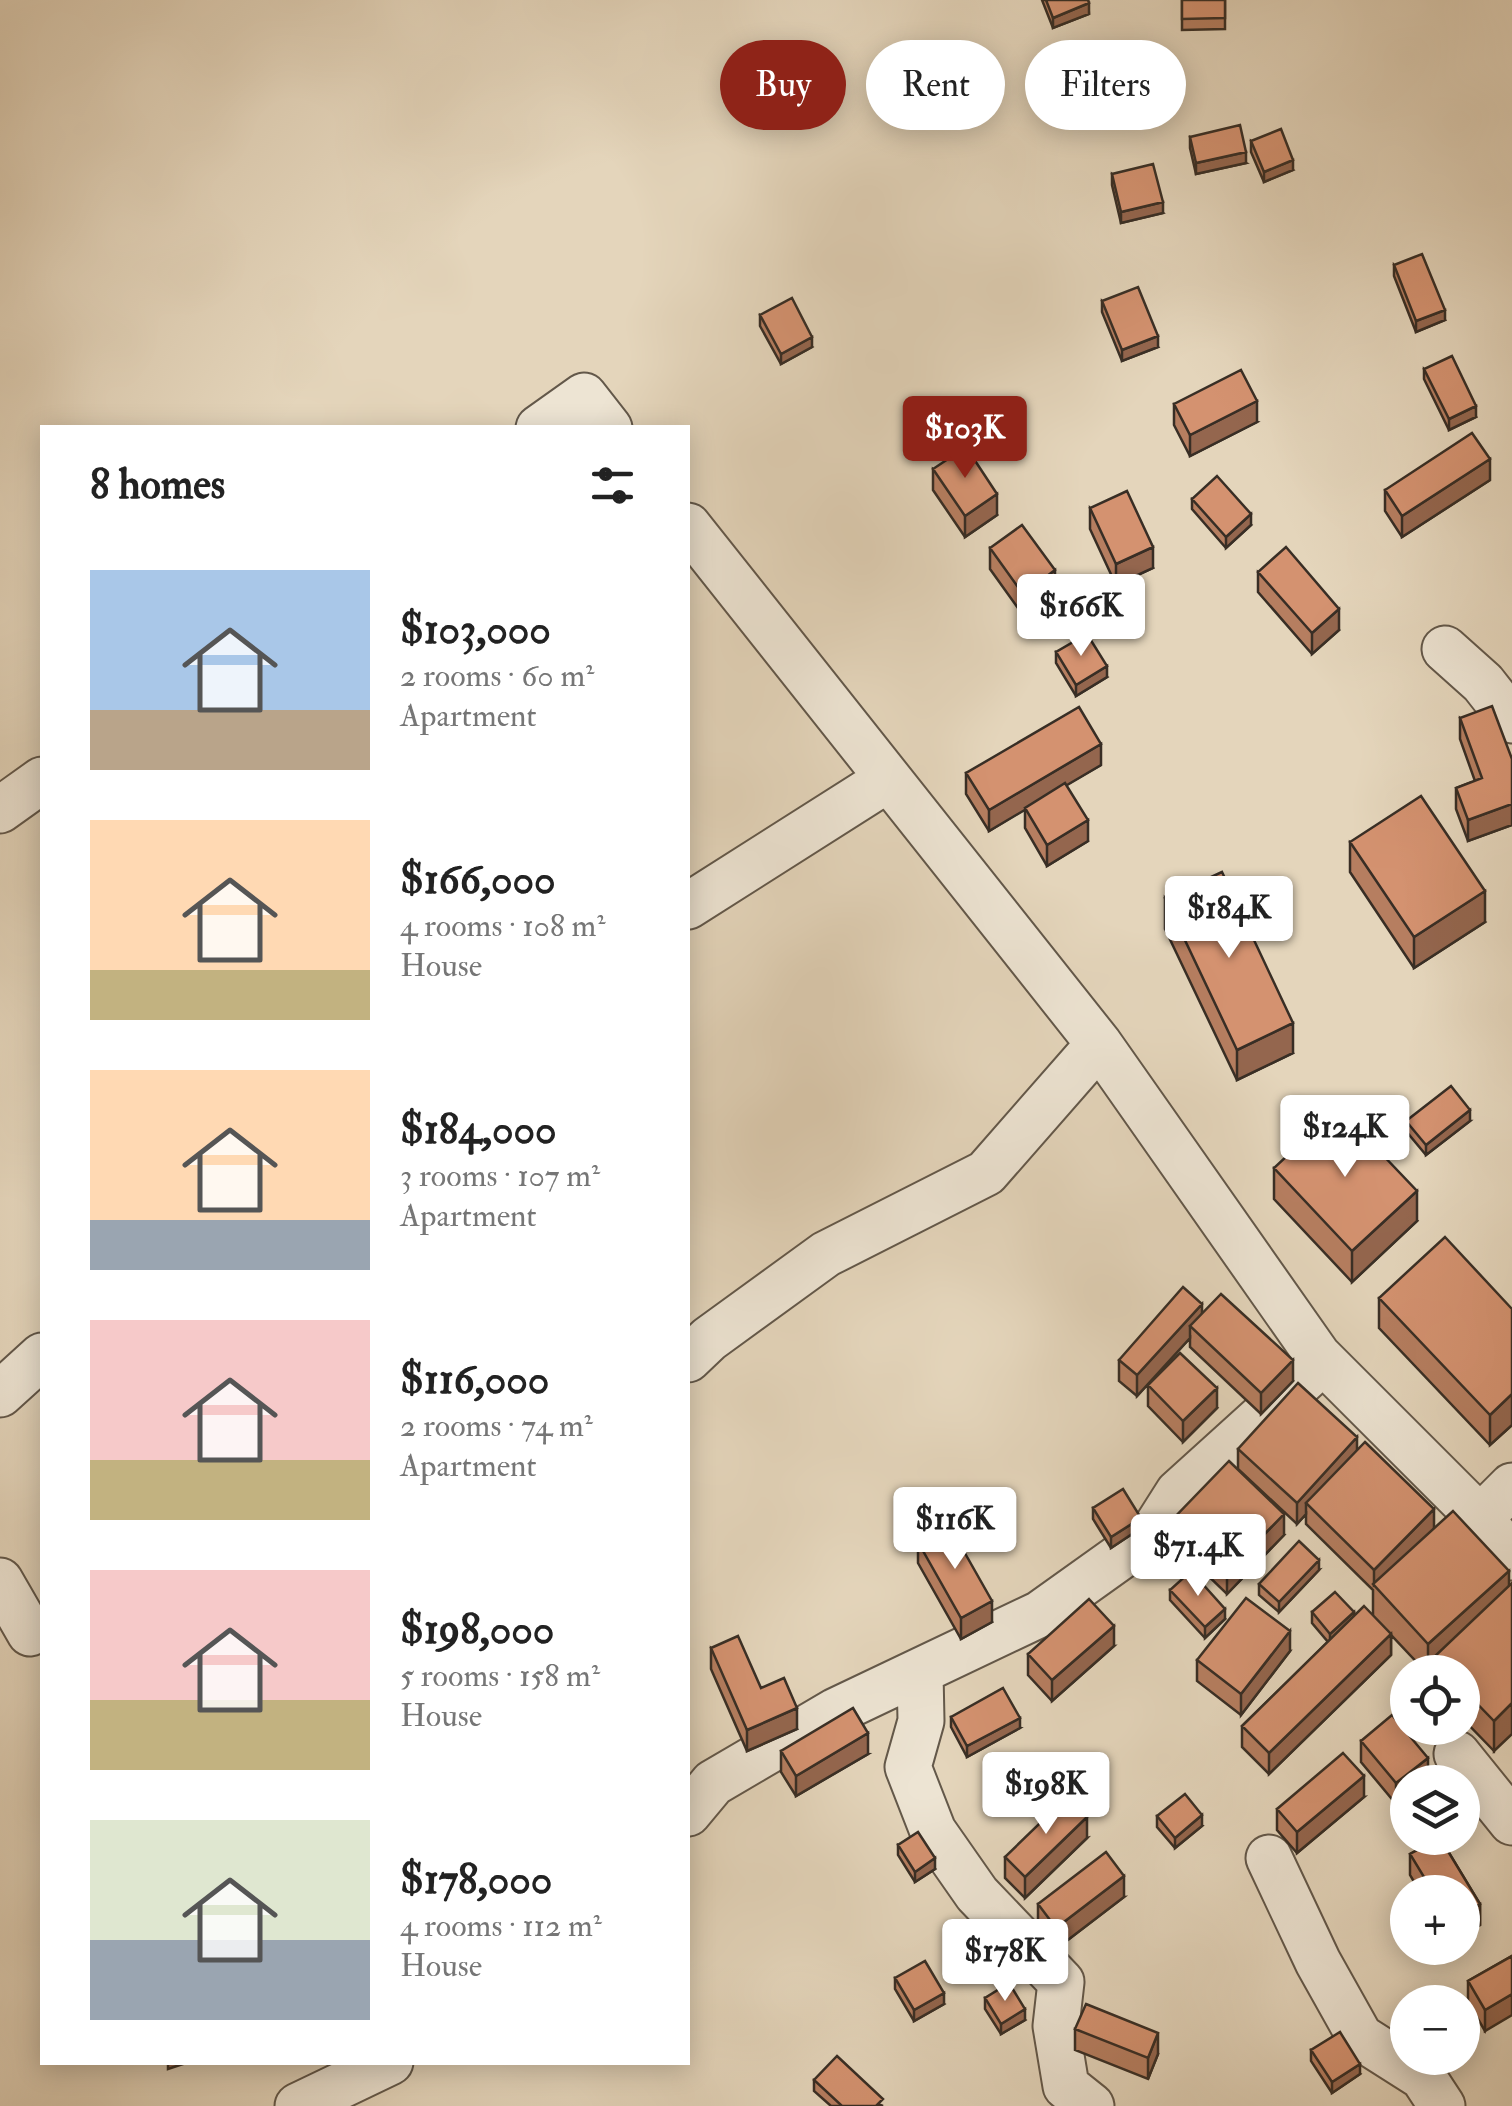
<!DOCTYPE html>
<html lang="en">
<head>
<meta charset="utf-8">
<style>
  body { margin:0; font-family:"IM FELL Double Pica",serif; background:#f2f2f2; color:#222; height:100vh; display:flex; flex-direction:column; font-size:38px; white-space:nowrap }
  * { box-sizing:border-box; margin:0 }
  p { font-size:32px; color:#767676 }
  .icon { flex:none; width:55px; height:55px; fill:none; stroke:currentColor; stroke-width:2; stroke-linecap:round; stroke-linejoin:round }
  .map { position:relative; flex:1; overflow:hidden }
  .side { position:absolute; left:40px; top:425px; width:650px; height:1640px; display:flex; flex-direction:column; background:#fff; border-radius:0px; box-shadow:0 5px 25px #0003 }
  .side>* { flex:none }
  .guide { position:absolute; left:720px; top:40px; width:640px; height:90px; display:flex; gap:20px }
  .tools { position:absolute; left:1390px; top:1655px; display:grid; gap:20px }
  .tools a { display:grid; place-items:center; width:90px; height:90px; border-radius:50%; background:#fff; box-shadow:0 5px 25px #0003; font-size:50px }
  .price { position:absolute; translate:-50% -85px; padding:0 22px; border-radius:10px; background:#fff; color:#222; font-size:32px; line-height:65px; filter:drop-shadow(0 2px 5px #0008) }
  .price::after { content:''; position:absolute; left:50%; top:60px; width:30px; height:22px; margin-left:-15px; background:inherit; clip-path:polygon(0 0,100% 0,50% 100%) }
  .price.on { background:#8f2418; color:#fff }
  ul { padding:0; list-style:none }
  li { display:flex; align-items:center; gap:30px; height:250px; padding:0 50px }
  li span { display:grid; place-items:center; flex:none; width:280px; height:200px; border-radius:0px; color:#555 }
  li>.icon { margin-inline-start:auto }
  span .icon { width:120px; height:120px; fill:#fffc; stroke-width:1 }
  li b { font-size:42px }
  h2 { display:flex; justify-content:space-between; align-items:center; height:120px; padding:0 50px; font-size:42px }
  .pill { padding:0 35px; border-radius:45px; background:#fff; box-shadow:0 5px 25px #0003; font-size:35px; line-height:90px }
  .pill.on { background:#8f2418; color:#fff }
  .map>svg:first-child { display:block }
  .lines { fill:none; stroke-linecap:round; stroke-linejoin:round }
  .minor-casing { stroke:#63584a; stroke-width:49 }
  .minor { stroke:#ede4d3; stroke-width:45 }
  .wall { fill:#b67e60; stroke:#382e25; stroke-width:2.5 }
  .shaded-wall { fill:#94664e; stroke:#382e25; stroke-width:2.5 }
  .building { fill:#d49270; stroke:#382e25; stroke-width:2.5 }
</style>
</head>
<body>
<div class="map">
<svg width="1512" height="2106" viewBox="0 0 1512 2106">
  <rect width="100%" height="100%" fill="#e4d5bb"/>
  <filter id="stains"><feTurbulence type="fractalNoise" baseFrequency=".002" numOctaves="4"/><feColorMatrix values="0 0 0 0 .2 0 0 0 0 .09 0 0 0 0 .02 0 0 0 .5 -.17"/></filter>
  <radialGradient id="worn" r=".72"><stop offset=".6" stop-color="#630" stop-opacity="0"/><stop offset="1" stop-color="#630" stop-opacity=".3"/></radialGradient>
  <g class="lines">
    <defs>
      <path id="minor" d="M 539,428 L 584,396 L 609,428
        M 688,526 L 1099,1044 L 1318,1356 L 1480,1518 L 1512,1557
        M 1445,649 L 1483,683 L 1512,720
        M 0,810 L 42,780
        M 688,906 L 888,779
        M 688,1359 L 709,1339 L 826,1254 L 986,1173 L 1099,1044
        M 0,1394 L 42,1356
        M 1480,1518 L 1512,1486
        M 0,1581 L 30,1633
        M 920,1672 L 921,1721 L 908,1767 L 933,1831 L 977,1894 L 1061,1982 L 1056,2026 L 1066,2086 L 1091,2106
        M 1457,1754 L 1512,1822
        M 688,1813 L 713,1783 L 836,1711 L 1040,1614 L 1152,1534 L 1178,1493 L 1306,1377 L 1318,1356
        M 1269,1858 L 1318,1962 L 1360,2037 L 1423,2077 L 1442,2106
        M 298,2106 L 390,2062"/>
    </defs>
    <use href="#minor" class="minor-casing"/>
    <use href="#minor" class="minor"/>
  </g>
  <path class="wall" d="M 1042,0 L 1088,0 L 1089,14 L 1053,28 Z
    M 1182,0 L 1225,0 L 1225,29 L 1182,30 Z
    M 1190,137 L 1246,163 L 1196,174 L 1190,148 Z
    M 1251,141 L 1293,170 L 1264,182 L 1251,152 Z
    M 1112,174 L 1163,213 L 1121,223 L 1112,185 Z
    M 1394,265 L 1445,320 L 1416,332 L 1394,276 Z
    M 1102,301 L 1158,347 L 1122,361 L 1102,312 Z
    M 760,315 L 812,347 L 781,364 L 760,326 Z
    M 1424,369 L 1476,417 L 1449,430 L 1424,379 Z
    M 1174,404 L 1257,422 L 1190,456 L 1174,425 Z
    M 933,469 L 997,515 L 965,537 L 933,490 Z
    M 1490,480 L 1402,537 L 1385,511 L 1385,490 Z
    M 1192,499 L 1251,525 L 1226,548 L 1192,509 Z
    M 1090,508 L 1153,568 L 1116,585 L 1090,529 Z
    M 990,548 L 1055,591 L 1023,615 L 990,569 Z
    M 1258,572 L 1339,630 L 1312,654 L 1258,592 Z
    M 1056,652 L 1107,677 L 1076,696 L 1056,663 Z
    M 1460,718 L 1512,759 L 1512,825 L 1468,841 L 1456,809 L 1456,788 L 1475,781 L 1460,739 Z
    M 1101,765 L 1066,785 L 1088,841 L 1047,866 L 1025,828 L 1025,809 L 989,831 L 966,794 L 966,773 Z
    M 1350,842 L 1485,922 L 1414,968 L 1350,872 Z
    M 1165,898 L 1293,1053 L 1237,1080 L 1165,929 Z
    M 1406,1121 L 1470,1121 L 1426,1155 L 1406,1131 Z
    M 1274,1168 L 1417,1221 L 1352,1282 L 1274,1199 Z
    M 1379,1298 L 1512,1309 L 1512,1425 L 1490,1445 L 1379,1328 Z
    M 1202,1314 L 1293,1381 L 1261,1414 L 1190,1347 L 1190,1338 L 1137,1396 L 1119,1381 L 1119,1360 Z
    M 1148,1385 L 1217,1408 L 1183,1442 L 1148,1406 Z
    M 1238,1449 L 1357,1450 L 1434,1528 L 1509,1571 L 1494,1751 L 1462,1718 L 1462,1672 L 1433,1672 L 1433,1670 L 1431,1672 L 1426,1672 L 1391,1635 L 1391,1655 L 1269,1774 L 1242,1747 L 1242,1726 L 1328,1642 L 1312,1623 L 1312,1612 L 1354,1617 L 1373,1614 L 1373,1590 L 1306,1524 L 1306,1514 L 1297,1524 L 1238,1469 Z
    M 1093,1508 L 1141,1528 L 1111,1548 L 1093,1519 Z
    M 1172,1520 L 1284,1535 L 1227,1594 L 1172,1541 Z
    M 918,1542 L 992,1622 L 961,1639 L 918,1563 Z
    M 1319,1570 L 1279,1612 L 1259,1595 L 1259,1584 Z
    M 1170,1590 L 1225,1619 L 1205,1638 L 1170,1600 Z
    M 1114,1646 L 1052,1701 L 1028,1675 L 1028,1654 Z
    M 711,1648 L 761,1688 L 797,1729 L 747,1751 L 711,1669 Z
    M 1290,1651 L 1241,1715 L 1197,1681 L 1197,1660 Z
    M 951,1717 L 1020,1728 L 967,1757 L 951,1727 Z
    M 1361,1741 L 1428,1779 L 1396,1804 L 1361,1762 Z
    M 781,1751 L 868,1754 L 796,1796 L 781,1772 Z
    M 1364,1797 L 1297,1853 L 1277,1830 L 1277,1809 Z
    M 1157,1816 L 1202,1826 L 1175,1848 L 1157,1827 Z
    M 1087,1838 L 1025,1898 L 1005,1878 L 1005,1857 Z
    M 1440,1838 L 1480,1904 L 1480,1925 L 1462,1935 L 1462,1892 L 1420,1892 L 1410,1875 L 1410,1854 Z
    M 898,1845 L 935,1869 L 915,1882 L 898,1855 Z
    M 1124,1897 L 1056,1949 L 1038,1925 L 1038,1904 Z
    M 950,1950 L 987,1963 L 965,1980 L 950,1961 Z
    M 1512,1956 L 1485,2031 L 1468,2002 L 1468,1981 Z
    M 895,1978 L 944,2004 L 914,2021 L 895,1989 Z
    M 985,1998 L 1025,2020 L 1001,2034 L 985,2009 Z
    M 1075,2029 L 1158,2054 L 1148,2079 L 1075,2050 Z
    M 1311,2050 L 1360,2074 L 1332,2093 L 1311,2061 Z
    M 814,2080 L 883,2106 L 831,2106 L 814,2091 Z"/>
  <path class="shaded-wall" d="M 1089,3 L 1089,14 L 1053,28 L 1053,18 Z
    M 1246,152 L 1246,163 L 1196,174 L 1196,163 Z
    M 1293,160 L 1293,170 L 1264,182 L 1264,172 Z
    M 1163,202 L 1163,213 L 1121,223 L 1121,212 Z
    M 1445,310 L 1445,320 L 1416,332 L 1416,321 Z
    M 1158,336 L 1158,347 L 1122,361 L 1122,350 Z
    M 812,337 L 812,347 L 781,364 L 781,354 Z
    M 1257,401 L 1257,422 L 1190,456 L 1190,435 Z
    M 1476,406 L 1476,417 L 1449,430 L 1449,419 Z
    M 1490,459 L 1490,480 L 1402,537 L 1402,516 Z
    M 997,494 L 997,515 L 965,537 L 965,516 Z
    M 1251,514 L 1251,525 L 1226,548 L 1226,537 Z
    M 1153,547 L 1153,568 L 1116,585 L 1116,564 Z
    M 1055,570 L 1055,591 L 1023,615 L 1023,594 Z
    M 1339,609 L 1339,630 L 1312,654 L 1312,633 Z
    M 1107,666 L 1107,677 L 1076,696 L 1076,685 Z
    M 1101,744 L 1101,765 L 989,831 L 989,810 Z
    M 1512,804 L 1512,825 L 1468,841 L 1468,820 Z
    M 1088,820 L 1088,841 L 1047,866 L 1047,845 Z
    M 1485,891 L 1485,922 L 1414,968 L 1414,937 Z
    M 1293,1023 L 1293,1053 L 1237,1080 L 1237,1050 Z
    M 1470,1110 L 1470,1121 L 1426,1155 L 1426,1145 Z
    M 1417,1191 L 1417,1221 L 1352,1282 L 1352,1251 Z
    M 1202,1304 L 1202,1324 L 1190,1326 L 1190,1338 L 1137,1396 L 1137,1375 Z
    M 1293,1360 L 1293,1381 L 1261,1414 L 1261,1393 Z
    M 1217,1388 L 1217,1408 L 1183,1442 L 1183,1421 Z
    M 1512,1394 L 1512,1425 L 1490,1445 L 1490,1415 Z
    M 1357,1437 L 1357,1458 L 1306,1503 L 1306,1514 L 1297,1524 L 1297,1503 Z
    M 1434,1509 L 1434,1530 L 1374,1585 L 1374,1570 Z
    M 1284,1514 L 1284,1535 L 1227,1594 L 1227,1573 Z
    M 1141,1518 L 1141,1528 L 1111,1548 L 1111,1537 Z
    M 1319,1560 L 1319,1570 L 1279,1612 L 1279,1602 Z
    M 1509,1571 L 1509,1602 L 1433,1658 L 1433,1670 L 1428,1672 L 1428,1644 Z
    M 992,1601 L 992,1622 L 961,1639 L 961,1618 Z
    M 1225,1609 L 1225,1619 L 1205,1638 L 1205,1627 Z
    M 1354,1612 L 1354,1623 L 1330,1644 L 1330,1634 Z
    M 1114,1626 L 1114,1646 L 1052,1701 L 1052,1680 Z
    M 1290,1631 L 1290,1651 L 1241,1715 L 1241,1694 Z
    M 1391,1634 L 1391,1655 L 1269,1774 L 1269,1753 Z
    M 1512,1703 L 1512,1734 L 1494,1751 L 1494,1721 Z
    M 797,1708 L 797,1729 L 747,1751 L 747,1730 Z
    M 1020,1718 L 1020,1728 L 967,1757 L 967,1746 Z
    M 868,1733 L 868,1754 L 796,1796 L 796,1776 Z
    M 1428,1758 L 1428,1779 L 1423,1782 L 1408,1782 L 1408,1795 L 1396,1804 L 1396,1783 Z
    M 1364,1776 L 1364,1797 L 1297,1853 L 1297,1832 Z
    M 1202,1815 L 1202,1826 L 1175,1848 L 1175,1838 Z
    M 1087,1817 L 1087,1838 L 1025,1898 L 1025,1877 Z
    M 935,1858 L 935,1869 L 915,1882 L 915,1872 Z
    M 1124,1876 L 1124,1897 L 1056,1949 L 1056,1928 Z
    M 1480,1904 L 1480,1925 L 1462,1935 L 1462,1914 Z
    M 987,1953 L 987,1963 L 965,1980 L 965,1970 Z
    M 944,1993 L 944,2004 L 914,2021 L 914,2010 Z
    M 1512,1994 L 1512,2015 L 1485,2031 L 1485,2010 Z
    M 1025,2009 L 1025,2020 L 1001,2034 L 1001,2024 Z
    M 1158,2033 L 1158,2054 L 1148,2079 L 1148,2058 Z
    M 168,2062 L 189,2062 L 168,2069 Z
    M 1360,2064 L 1360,2074 L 1332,2093 L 1332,2082 Z"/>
  <path class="building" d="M 1046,0 L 1088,0 L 1089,3 L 1053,18 Z
    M 1182,0 L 1225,0 L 1225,18 L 1182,19 Z
    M 1240,125 L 1246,152 L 1196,163 L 1190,137 Z
    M 1281,129 L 1293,160 L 1264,172 L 1251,141 Z
    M 1153,164 L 1163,202 L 1121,212 L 1112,174 Z
    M 1422,254 L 1445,310 L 1416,321 L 1394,265 Z
    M 1138,287 L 1158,336 L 1122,350 L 1102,301 Z
    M 792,298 L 812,337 L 781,354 L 760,315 Z
    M 1452,356 L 1476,406 L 1449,419 L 1424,369 Z
    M 1241,370 L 1257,401 L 1190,435 L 1174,404 Z
    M 1472,433 L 1490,459 L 1402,516 L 1385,490 Z
    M 966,447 L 997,494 L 965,516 L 933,469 Z
    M 1217,476 L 1251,514 L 1226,537 L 1192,499 Z
    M 1127,491 L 1153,547 L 1116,564 L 1090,508 Z
    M 1022,525 L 1055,570 L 1023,594 L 990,548 Z
    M 1286,547 L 1339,609 L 1312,633 L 1258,572 Z
    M 1087,634 L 1107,666 L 1076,685 L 1056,652 Z
    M 1492,706 L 1512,759 L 1512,804 L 1468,820 L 1456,788 L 1482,778 L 1460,718 Z
    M 1079,707 L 1101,744 L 989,810 L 966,773 Z
    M 1065,783 L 1088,820 L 1047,845 L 1025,808 Z
    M 1421,796 L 1485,891 L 1414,937 L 1350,842 Z
    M 1222,872 L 1293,1023 L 1237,1050 L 1165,898 Z
    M 1451,1086 L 1470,1110 L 1426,1145 L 1406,1121 Z
    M 1338,1108 L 1417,1191 L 1352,1251 L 1274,1168 Z
    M 1445,1237 L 1512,1309 L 1512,1394 L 1490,1415 L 1379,1298 Z
    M 1183,1287 L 1202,1304 L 1137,1375 L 1119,1360 Z
    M 1221,1294 L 1293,1360 L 1261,1393 L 1190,1326 Z
    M 1180,1353 L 1217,1388 L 1183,1421 L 1148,1385 Z
    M 1298,1383 L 1357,1437 L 1297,1503 L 1238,1449 Z
    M 1365,1442 L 1434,1509 L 1374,1570 L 1306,1503 Z
    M 1229,1461 L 1284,1514 L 1227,1573 L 1172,1520 Z
    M 1123,1489 L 1141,1518 L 1111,1537 L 1093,1508 Z
    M 1453,1511 L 1509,1571 L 1428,1644 L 1373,1584 Z
    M 949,1525 L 992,1601 L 961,1618 L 918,1542 Z
    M 1299,1541 L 1319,1560 L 1279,1602 L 1259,1584 Z
    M 1191,1571 L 1225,1609 L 1205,1627 L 1170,1590 Z
    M 1512,1583 L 1512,1703 L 1494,1721 L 1462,1688 L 1462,1672 L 1447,1672 L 1433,1658 Z
    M 1335,1592 L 1354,1612 L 1330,1634 L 1312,1612 Z
    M 1246,1598 L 1290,1631 L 1241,1694 L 1197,1660 Z
    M 1089,1599 L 1114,1626 L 1052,1680 L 1028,1654 Z
    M 1364,1606 L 1391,1634 L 1269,1753 L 1242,1726 Z
    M 738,1636 L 761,1688 L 784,1678 L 797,1708 L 747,1730 L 711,1648 Z
    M 1003,1688 L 1020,1718 L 967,1746 L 951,1717 Z
    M 853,1708 L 868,1733 L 796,1776 L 781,1751 Z
    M 1392,1715 L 1428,1758 L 1396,1783 L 1361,1741 Z
    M 1343,1753 L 1364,1776 L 1297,1832 L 1277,1809 Z
    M 1185,1794 L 1202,1815 L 1175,1838 L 1157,1816 Z
    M 1067,1797 L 1087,1817 L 1025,1877 L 1005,1857 Z
    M 918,1832 L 935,1858 L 915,1872 L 898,1845 Z
    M 1440,1838 L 1480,1904 L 1462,1914 L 1462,1892 L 1433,1892 L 1410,1854 Z
    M 1106,1852 L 1124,1876 L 1056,1928 L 1038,1904 Z
    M 972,1933 L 987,1953 L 965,1970 L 950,1950 Z
    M 1512,1956 L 1512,1994 L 1485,2010 L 1468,1981 Z
    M 925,1961 L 944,1993 L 914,2010 L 895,1978 Z
    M 1009,1983 L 1025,2009 L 1001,2024 L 985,1998 Z
    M 1086,2004 L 1158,2033 L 1148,2058 L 1075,2029 Z
    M 1340,2032 L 1360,2064 L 1332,2082 L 1311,2050 Z
    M 837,2056 L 883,2099 L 876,2106 L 842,2106 L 814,2080 Z"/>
  <rect width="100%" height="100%" filter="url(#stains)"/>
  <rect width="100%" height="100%" fill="url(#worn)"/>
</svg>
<div class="tools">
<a><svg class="icon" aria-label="locate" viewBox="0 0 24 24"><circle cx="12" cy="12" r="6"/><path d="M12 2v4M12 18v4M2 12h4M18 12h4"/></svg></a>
<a><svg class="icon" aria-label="layers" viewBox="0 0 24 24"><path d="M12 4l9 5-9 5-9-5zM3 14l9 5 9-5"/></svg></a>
<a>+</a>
<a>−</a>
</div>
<b class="price on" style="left:965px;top:481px">$103K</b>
<b class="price" style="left:1081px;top:659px">$166K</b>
<b class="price" style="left:1229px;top:961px">$184K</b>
<b class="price" style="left:1345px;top:1180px">$124K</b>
<b class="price" style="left:955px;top:1572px">$116K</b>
<b class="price" style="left:1198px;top:1599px">$71.4K</b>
<b class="price" style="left:1046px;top:1837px">$198K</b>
<b class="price" style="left:1005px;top:2004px">$178K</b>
<div class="guide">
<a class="pill on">Buy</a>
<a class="pill">Rent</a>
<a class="pill">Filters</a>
</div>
<section class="side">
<h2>8 homes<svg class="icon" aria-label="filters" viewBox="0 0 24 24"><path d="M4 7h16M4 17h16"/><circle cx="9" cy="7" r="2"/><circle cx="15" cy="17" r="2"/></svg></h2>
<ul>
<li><span style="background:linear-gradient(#a9c7e8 70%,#b9a48a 0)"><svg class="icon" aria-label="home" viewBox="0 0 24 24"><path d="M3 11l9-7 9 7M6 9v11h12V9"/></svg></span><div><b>$103,000</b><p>2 rooms · 60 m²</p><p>Apartment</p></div></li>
<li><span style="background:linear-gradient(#ffd9b3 75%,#c2b280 0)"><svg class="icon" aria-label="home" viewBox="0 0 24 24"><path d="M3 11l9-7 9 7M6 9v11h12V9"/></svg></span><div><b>$166,000</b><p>4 rooms · 108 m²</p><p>House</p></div></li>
<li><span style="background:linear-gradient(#ffd9b3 75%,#9aa5b1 0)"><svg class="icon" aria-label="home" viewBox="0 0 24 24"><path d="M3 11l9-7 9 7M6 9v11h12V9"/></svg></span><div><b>$184,000</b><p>3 rooms · 107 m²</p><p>Apartment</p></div></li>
<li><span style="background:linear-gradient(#f6c9c9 70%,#c2b280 0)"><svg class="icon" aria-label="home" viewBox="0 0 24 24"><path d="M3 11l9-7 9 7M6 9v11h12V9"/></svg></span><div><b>$116,000</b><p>2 rooms · 74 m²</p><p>Apartment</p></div></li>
<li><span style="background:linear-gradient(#f6c9c9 65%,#c2b280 0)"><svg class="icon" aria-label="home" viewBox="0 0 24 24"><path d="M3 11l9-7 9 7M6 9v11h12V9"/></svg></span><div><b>$198,000</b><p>5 rooms · 158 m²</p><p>House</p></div></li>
<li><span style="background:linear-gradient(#dfe7d0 60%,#9aa5b1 0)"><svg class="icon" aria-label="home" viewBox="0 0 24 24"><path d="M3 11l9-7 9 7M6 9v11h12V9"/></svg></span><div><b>$178,000</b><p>4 rooms · 112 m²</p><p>House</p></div></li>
</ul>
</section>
</div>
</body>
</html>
